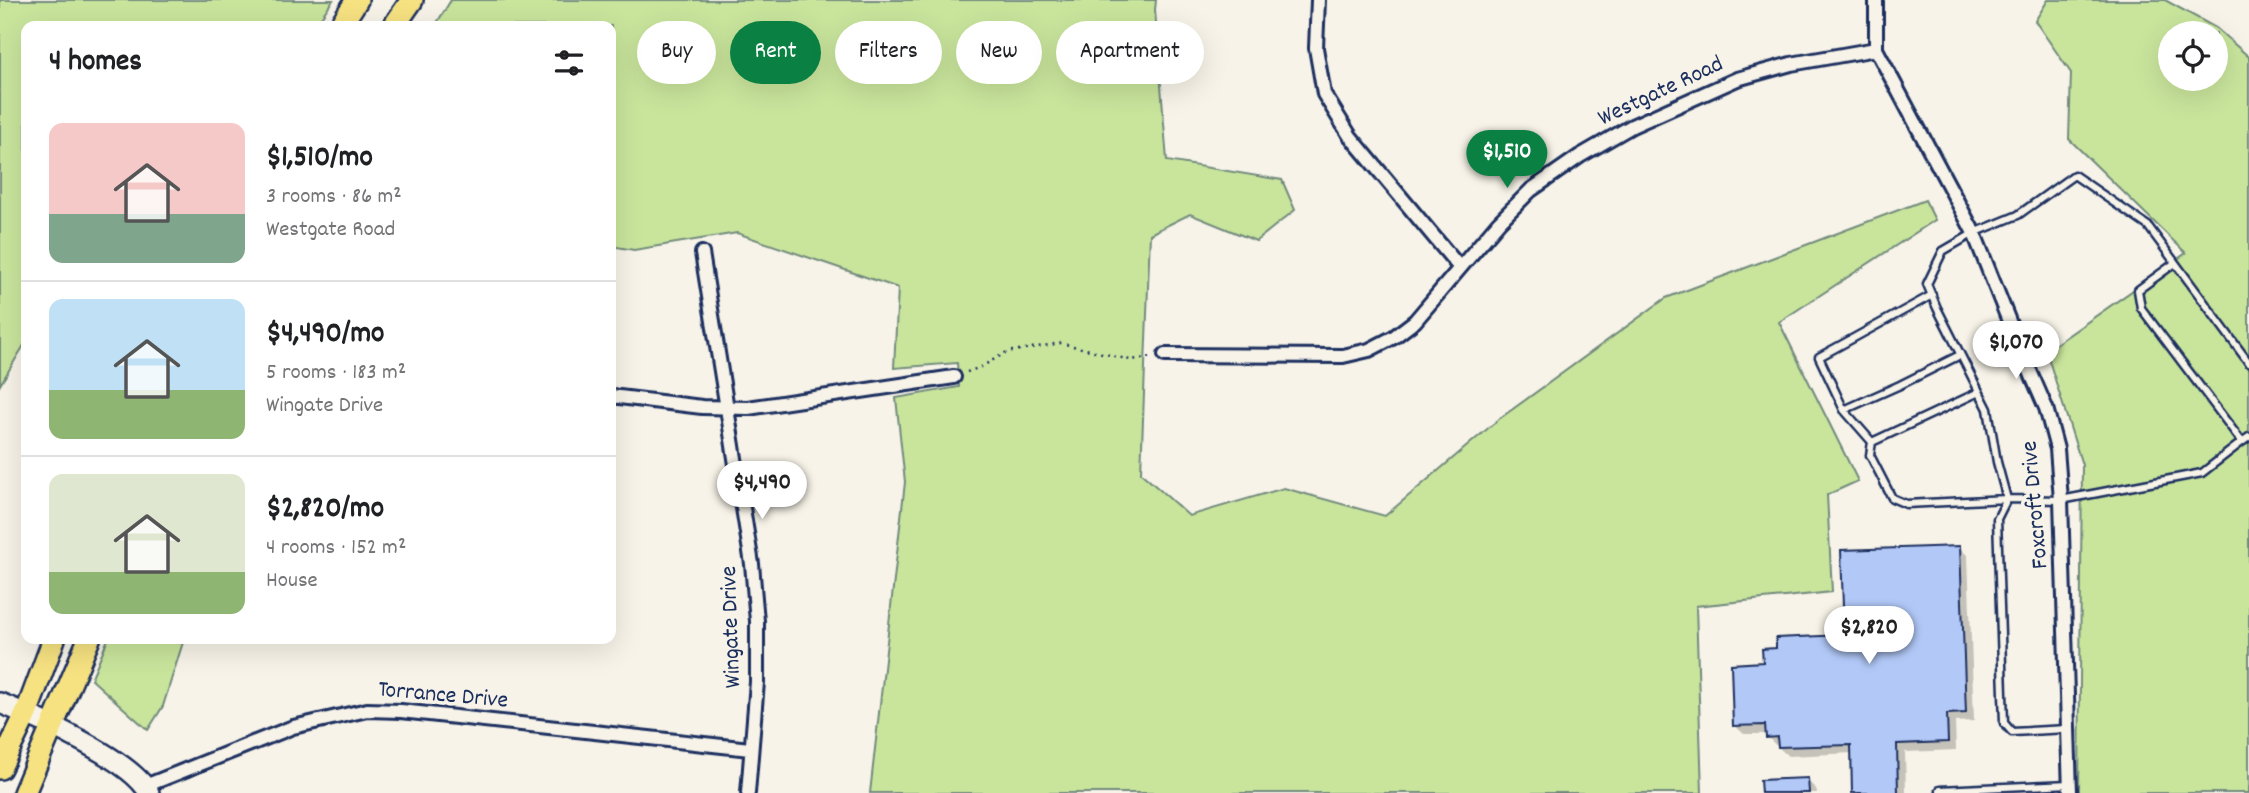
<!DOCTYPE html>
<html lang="en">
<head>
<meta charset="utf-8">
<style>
  body { margin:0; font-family:Dekko,sans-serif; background:#f2f2f2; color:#202124; height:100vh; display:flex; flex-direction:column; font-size:26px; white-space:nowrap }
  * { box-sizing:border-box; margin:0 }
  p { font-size:23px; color:#757577 }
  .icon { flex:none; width:38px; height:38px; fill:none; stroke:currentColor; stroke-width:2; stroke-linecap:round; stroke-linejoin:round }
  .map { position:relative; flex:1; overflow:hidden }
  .side { position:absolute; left:21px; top:21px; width:595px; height:623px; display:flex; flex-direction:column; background:#fff; border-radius:14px; box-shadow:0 7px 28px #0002 }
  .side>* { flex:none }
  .hud { position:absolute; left:637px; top:21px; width:665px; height:63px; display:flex; gap:14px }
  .tools { position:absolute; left:2158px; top:21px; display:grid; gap:14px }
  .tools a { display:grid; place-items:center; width:70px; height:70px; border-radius:50%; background:#fff; box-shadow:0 7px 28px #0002; font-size:35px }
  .price { position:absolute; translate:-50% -60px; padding:0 16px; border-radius:24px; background:#fff; color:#222; font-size:23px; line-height:46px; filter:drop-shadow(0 2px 4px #0008) }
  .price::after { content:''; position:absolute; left:50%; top:42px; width:21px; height:16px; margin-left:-10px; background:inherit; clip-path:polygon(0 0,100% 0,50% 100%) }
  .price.on { background:#0b8043; color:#fff }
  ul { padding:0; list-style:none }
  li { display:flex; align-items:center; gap:21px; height:175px; padding:0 28px }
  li+li { border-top:2px solid #e0e0e0 }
  li span { display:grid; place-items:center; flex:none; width:196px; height:140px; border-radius:14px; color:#555 }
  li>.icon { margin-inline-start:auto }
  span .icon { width:84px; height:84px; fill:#fffc; stroke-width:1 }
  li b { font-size:30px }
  h2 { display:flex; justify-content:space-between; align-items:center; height:84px; padding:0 28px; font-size:30px }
  .pill { padding:0 24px; border-radius:32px; background:#fff; box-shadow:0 7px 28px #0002; font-size:24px; line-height:63px }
  .pill.on { background:#0b8043; color:#fff }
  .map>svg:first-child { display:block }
  .green { fill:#c9e59c; stroke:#728a7d; stroke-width:2; fill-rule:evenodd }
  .shadow { fill:#0003 }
  .building { fill:#b2c9f8; stroke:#1b2f5e; stroke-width:2 }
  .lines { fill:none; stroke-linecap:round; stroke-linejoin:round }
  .lane-casing { stroke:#1b2f5e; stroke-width:11 }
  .street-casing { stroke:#1b2f5e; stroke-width:18 }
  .secondary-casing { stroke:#1b2f5e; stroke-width:24 }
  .primary-casing { stroke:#1b2f5e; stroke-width:26 }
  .path { stroke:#1b2f5e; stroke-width:2.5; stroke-dasharray:2 5; stroke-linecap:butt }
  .lane { stroke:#f7f3e8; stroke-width:6 }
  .street { stroke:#f7f3e8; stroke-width:12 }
  .secondary { stroke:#f7f3e8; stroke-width:19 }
  .primary { stroke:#f6e281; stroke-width:21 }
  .labels { text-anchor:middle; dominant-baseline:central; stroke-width:7; stroke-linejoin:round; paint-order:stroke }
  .street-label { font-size:24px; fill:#1b2f5e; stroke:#f7f3e8 }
</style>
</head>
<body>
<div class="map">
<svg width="2249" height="793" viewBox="0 0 2249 793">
  <rect width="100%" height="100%" fill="#f7f3e8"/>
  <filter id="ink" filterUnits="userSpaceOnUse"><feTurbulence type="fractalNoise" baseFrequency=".0143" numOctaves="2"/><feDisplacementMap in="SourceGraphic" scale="14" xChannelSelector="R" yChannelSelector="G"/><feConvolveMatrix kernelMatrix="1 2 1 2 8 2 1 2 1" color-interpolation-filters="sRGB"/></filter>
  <g filter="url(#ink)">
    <path class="green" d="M 0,0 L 333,0 L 315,26 L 26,26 L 26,342 L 0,385 Z
      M 451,0 L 1156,0 L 1155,10 L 1167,161 L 1282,180 L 1295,210 L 1256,241 L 1190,214 L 1150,234 L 1141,473 L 1189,516 L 1284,488 L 1385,516 L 1499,419 L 1666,298 L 1925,200 L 1935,220 L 1779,322 L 1858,481 L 1827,495 L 1832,592 L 1696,606 L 1702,793 L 870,793 L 905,482 L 896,398 L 959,387 L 957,363 L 894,368 L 898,288 L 737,233 L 634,250 L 611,246 L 611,26 L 435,26 Z
      M 2048,0 L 2165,0 L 2216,28 L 2249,57 L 2249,793 L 2079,793 L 2082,465 L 2046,351 L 2186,253 L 2069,139 L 2071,73 L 2035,21 ZM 2170,33 L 2216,33 L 2216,79 L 2170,79 Z
      M 108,639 L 184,639 L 163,706 L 148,730 L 91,679 Z"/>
    <path class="shadow" d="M 1959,547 L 1968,556 L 1974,721 L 1955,722 L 1956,750 L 1905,752 L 1906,793 L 1855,793 L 1853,753 L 1788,756 L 1767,737 L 1767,734 L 1744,734 L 1735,726 L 1764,664 L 1846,637 Z
      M 1807,780 L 1816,789 L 1817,793 L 1762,793 Z"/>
    <path class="building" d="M 1960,546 L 1966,713 L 1947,714 L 1948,742 L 1897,744 L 1898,793 L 1852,793 L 1851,745 L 1778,747 L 1777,737 L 1766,738 L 1765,725 L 1733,726 L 1731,664 L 1763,662 L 1762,649 L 1776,648 L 1776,638 L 1844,635 L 1841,550 Z
      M 1808,778 L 1809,793 L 1761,793 L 1760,780 Z"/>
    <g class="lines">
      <defs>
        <path id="lane" d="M 2175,263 L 2138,290 L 2141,308 L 2242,442 L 2249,437
          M 1932,295 L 1819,357 L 1844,410 L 1900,385 L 1960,355
          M 1844,410 L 1872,442 L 1870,455 L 1892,498 L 1906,504 L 2007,499 L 1997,462 L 1988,409 L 1937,308 L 1927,284 L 1943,251 L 1974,233 L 2018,215 L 2074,175 L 2148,226 L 2249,363
          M 1872,442 L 1979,392
          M 2068,729 L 2012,732 L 2004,723 L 1997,519 L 2007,499 L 2061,500 L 2202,473 L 2242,442
          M 1940,793 L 1940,790 L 2070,784"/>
        <path id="street" d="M 1318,0 L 1316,48 L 1324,94 L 1350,136 L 1460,268
          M 1876,0 L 1876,49 L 1974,233 L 2016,339 L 2046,408 L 2057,449 L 2061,500 L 2070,793
          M 702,253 L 752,564 L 757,621 L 757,682 L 748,793
          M 1165,355 L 1343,356 L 1369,350 L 1394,337 L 1415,321 L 1499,222 L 1531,190 L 1580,156 L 1632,126 L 1737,79 L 1791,64 L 1876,49
          M 611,396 L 702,407 L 748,408 L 954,377
          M 145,786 L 293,727 L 367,710 L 401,711 L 750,749"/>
        <path id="secondary" d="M 0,703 C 37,718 131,759 149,793"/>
        <path id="primary" d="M 340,26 L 357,0
          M 394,26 L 412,0
          M 0,768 L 26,714 L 54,639
          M 24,793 L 89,639"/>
      </defs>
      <use href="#lane" class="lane-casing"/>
      <use href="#street" class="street-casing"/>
      <use href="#secondary" class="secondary-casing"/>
      <use href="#primary" class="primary-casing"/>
      <path class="path" d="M 967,372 L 981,367 L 1007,352 L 1061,343 L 1130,360 L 1152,357"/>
      <use href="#lane" class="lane"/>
      <use href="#street" class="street"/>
      <use href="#secondary" class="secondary"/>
      <use href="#primary" class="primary"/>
    </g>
  </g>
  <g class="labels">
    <g class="street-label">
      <text transform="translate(1661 92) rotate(-25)">Westgate Road</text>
      <text transform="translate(2036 505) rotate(-95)">Foxcroft Drive</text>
      <text transform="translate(732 627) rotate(-92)">Wingate Drive</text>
      <text transform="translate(443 696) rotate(5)">Torrance Drive</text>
    </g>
  </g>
</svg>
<div class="tools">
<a><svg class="icon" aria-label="locate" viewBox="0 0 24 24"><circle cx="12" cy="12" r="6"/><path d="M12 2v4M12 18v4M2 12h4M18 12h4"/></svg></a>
</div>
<b class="price on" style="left:1507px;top:190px">$1,510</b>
<b class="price" style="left:2016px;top:381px">$1,070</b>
<b class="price" style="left:762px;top:521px">$4,490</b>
<b class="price" style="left:1869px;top:666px">$2,820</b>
<div class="hud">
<a class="pill">Buy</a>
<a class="pill on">Rent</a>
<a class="pill">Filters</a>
<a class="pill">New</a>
<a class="pill">Apartment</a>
</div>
<section class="side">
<h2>4 homes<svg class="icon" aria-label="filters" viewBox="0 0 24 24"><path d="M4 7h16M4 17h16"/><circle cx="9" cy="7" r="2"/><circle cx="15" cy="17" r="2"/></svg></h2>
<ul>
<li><span style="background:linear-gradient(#f6c9c9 65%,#7fa58c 0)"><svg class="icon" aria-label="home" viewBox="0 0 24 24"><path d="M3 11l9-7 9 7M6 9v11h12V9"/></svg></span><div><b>$1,510/mo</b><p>3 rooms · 86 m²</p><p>Westgate Road</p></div></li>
<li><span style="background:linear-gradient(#bfe0f5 65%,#8fb573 0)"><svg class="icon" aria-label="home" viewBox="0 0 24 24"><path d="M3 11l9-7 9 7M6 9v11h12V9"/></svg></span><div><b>$4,490/mo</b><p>5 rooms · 183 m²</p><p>Wingate Drive</p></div></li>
<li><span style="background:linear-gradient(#dfe7d0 70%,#8fb573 0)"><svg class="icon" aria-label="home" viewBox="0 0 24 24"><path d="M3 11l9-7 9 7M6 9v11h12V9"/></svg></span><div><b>$2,820/mo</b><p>4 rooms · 152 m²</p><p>House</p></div></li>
</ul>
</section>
</div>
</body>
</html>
